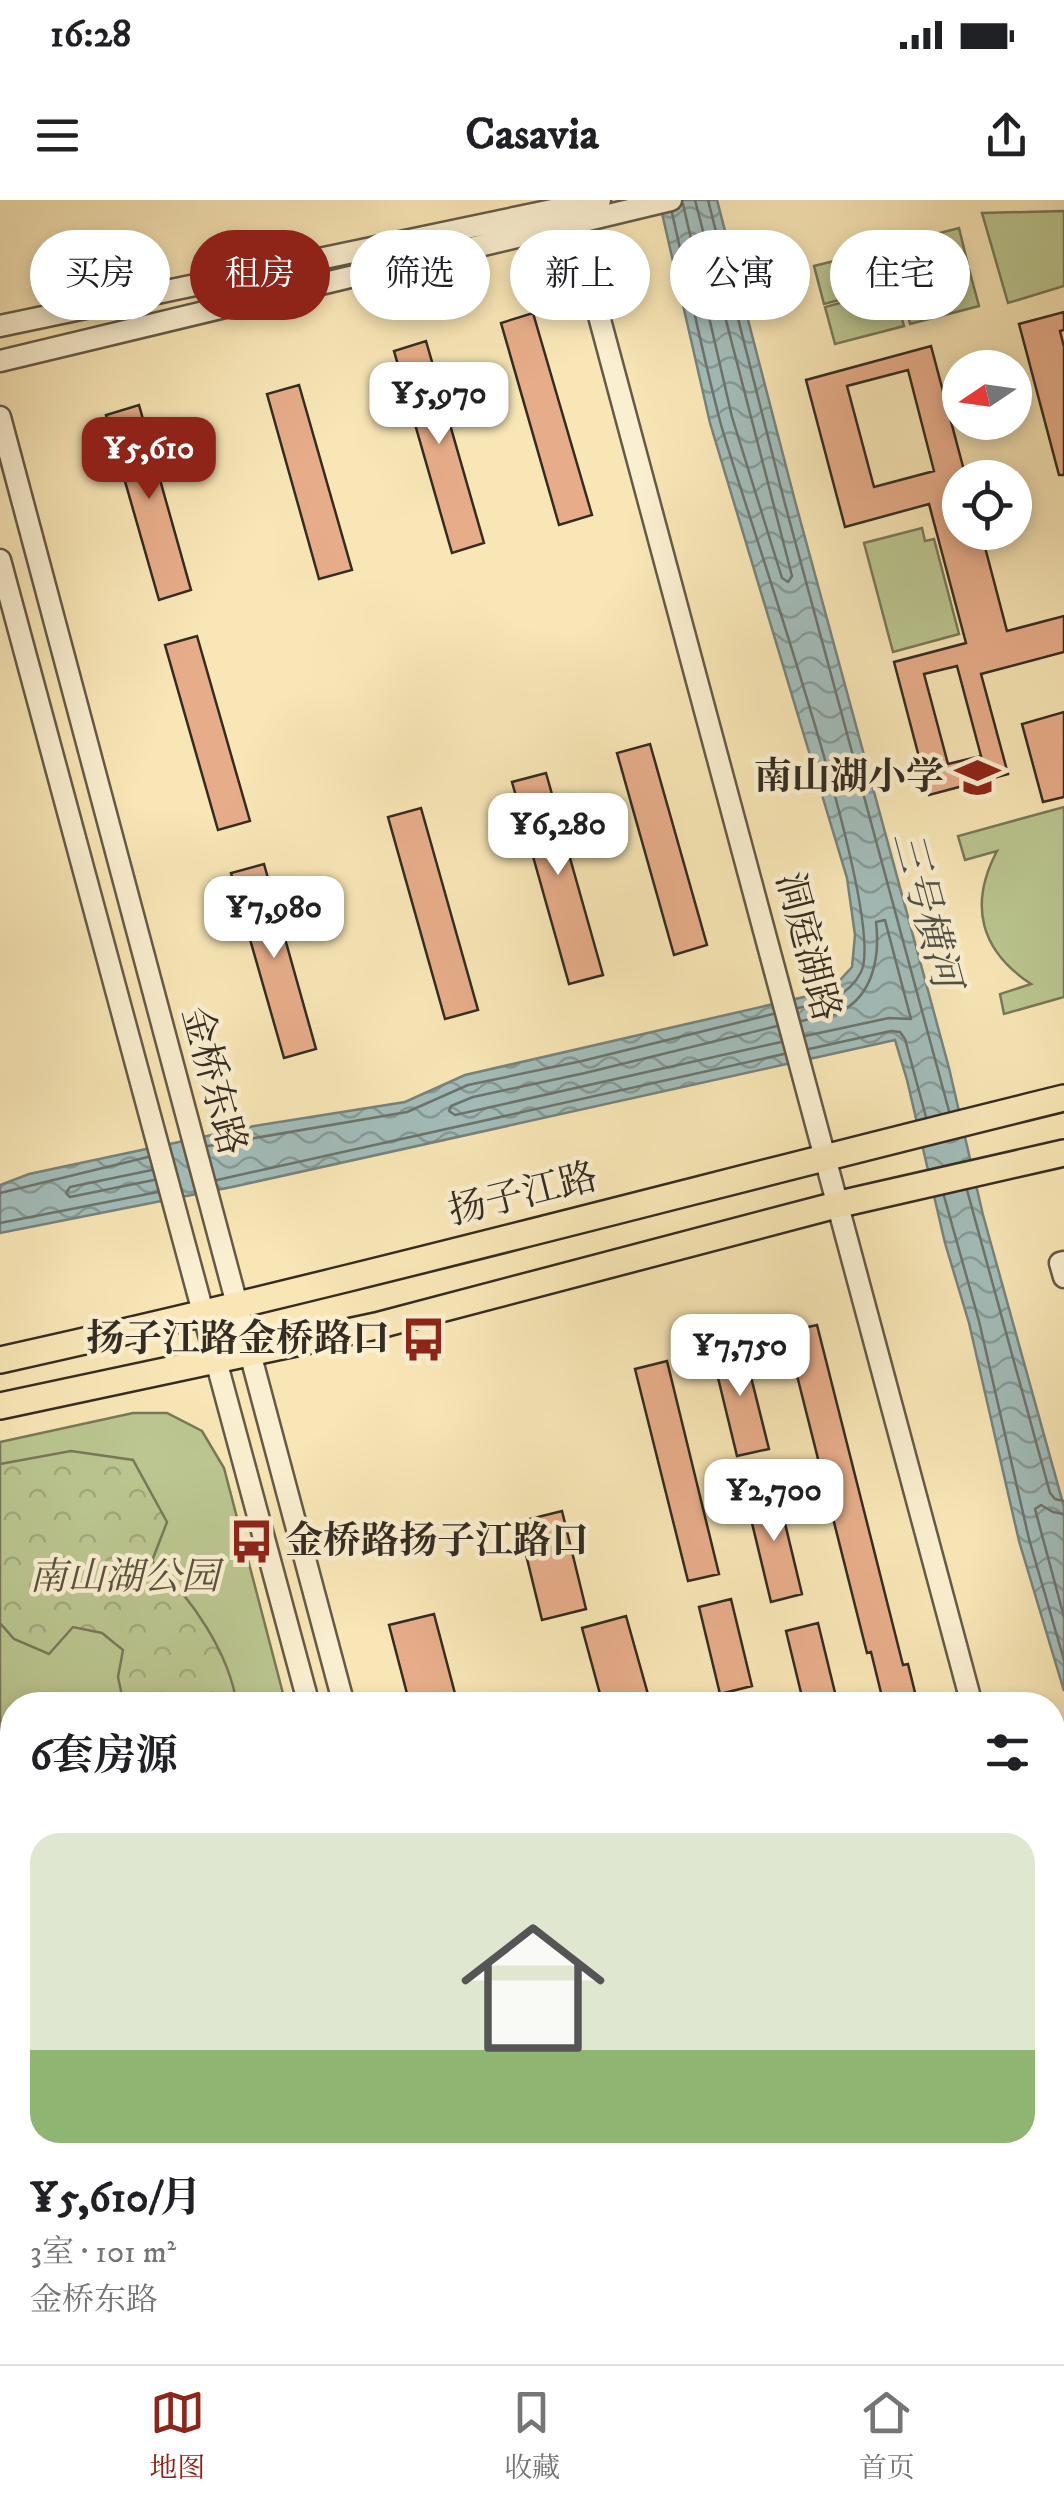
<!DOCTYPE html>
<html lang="zh">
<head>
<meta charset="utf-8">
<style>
  body { margin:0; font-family:"IM FELL DW Pica","Noto Serif SC",serif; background:#f2f2f2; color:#202124; height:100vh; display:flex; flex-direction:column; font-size:38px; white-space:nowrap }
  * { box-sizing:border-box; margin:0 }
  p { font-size:32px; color:#757577 }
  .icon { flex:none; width:55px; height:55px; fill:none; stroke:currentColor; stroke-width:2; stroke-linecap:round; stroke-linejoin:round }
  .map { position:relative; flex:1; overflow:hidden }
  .drawer { position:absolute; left:0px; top:1492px; width:1065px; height:672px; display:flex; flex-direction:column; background:#fff; border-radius:40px 40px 0 0; box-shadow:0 5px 15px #0003 }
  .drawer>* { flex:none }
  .top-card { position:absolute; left:30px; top:30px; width:1005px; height:90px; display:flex; gap:20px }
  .needle { width:65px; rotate:257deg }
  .fabs { position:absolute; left:942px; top:150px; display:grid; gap:20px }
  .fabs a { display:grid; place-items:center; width:90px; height:90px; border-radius:50%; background:#fff; box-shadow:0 5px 15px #0003; font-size:50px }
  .price { position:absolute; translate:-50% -85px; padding:0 22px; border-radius:20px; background:#fff; color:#222; font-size:32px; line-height:65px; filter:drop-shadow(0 2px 5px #0008) }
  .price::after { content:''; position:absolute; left:50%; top:60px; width:30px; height:22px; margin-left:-15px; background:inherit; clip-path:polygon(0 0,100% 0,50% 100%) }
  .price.active { background:#8f2418; color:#fff }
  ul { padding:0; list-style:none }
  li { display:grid; align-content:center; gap:20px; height:530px; padding:0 30px }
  li span { display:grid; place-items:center; height:310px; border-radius:30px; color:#555 }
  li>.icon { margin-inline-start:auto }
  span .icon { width:180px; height:180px; fill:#fffc; stroke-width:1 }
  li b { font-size:42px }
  h2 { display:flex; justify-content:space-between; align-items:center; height:120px; padding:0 30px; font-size:42px }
  .pill { padding:0 35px; border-radius:45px; background:#fff; box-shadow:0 5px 15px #0003; font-size:35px; line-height:90px }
  .pill.active { background:#8f2418; color:#fff }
  .status { display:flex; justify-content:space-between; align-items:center; height:70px; padding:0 50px; background:#fff; direction:ltr }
  .status svg { height:28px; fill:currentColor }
  header { display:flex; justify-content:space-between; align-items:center; height:130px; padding:0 30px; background:#fff; font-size:45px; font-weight:800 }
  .tab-bar { display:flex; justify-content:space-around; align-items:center; height:140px; border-top:2px solid #e0e0e0; background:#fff; font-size:28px; color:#757577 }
  .tab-bar a { display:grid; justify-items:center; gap:5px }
  .tab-bar .active { color:#8f2418 }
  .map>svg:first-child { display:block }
  .green { fill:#bbc690; stroke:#787959; stroke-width:2.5 }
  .forest { fill:url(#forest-crowns); stroke:#787959; stroke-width:2.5 }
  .water { fill:url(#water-waves); stroke:#77837d; stroke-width:2.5 }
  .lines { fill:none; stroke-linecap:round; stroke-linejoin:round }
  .shore { stroke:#6c746e; stroke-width:2.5 }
  .building { fill:#e7ad8a; stroke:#342c22; stroke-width:2.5; fill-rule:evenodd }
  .minor-casing { stroke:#655a47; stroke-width:25 }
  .major-casing { stroke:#342c22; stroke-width:30 }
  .minor { stroke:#faefd0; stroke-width:20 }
  .major { stroke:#f8e6b6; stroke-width:25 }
  .labels { text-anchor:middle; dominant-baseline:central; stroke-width:9; stroke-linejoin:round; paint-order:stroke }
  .poi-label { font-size:38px; font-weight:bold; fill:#342c22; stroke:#faefd0; text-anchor:end }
  .street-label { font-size:38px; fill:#342c22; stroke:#faefd0 }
  .park-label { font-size:38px; font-style:italic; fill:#56523e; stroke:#faefd0 }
  .water-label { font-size:40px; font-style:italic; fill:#505048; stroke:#faefd0 }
</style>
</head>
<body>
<div class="status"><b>16:28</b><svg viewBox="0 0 49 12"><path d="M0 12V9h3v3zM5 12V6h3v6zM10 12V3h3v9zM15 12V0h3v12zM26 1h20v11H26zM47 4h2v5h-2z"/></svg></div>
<header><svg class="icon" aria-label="menu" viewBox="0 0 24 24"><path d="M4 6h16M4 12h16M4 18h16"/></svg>Casavia<svg class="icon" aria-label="share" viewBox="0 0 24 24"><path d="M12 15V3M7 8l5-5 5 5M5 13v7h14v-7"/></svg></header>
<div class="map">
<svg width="1064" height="2164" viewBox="0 0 1064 2164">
  <defs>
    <pattern id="forest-crowns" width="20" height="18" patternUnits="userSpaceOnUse" patternTransform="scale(2.5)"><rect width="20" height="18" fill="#bbc690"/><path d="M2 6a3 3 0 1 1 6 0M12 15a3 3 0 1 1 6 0" fill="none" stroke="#a1aa7c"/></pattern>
    <pattern id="water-waves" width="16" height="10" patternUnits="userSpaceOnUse" patternTransform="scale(2.5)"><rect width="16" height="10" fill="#a3bdba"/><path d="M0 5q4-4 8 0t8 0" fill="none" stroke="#869a97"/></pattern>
  </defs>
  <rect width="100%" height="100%" fill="#f8e6b6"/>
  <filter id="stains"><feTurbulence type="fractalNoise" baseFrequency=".002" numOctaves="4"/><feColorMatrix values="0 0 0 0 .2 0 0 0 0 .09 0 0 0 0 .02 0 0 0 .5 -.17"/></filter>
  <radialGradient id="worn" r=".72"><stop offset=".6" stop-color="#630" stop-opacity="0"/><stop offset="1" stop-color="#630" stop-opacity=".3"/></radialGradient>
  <path class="green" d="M 1064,11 L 1064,86 L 1008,103 L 982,13 Z
    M 959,28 L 968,65 L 899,83 L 890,46 Z
    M 883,49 L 893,86 L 824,104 L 814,66 Z
    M 969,69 L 979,106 L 910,124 L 901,87 Z
    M 894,88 L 904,126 L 835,144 L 825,107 Z
    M 922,328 L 925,341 L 934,339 L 959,434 L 893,452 L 864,343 Z
    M 1064,607 L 1064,797 L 1004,814 L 1000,794 L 1031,784 C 981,751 968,706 997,651 L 965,660 L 958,636 Z
    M 133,1213 L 167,1213 L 202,1231 L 224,1268 L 286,1505 L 12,1505 L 12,2152 L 458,2152 L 461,2164 L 0,2164 L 0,1242 Z"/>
  <path class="forest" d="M 71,1251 L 133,1260 L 167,1322 L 152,1361 C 191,1397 229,1452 237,1505 L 124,1505 L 118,1477 L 123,1450 L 102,1433 L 73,1427 L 49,1454 L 14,1439 L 0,1423 L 0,1264 Z"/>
  <path class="water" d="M 659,0 L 717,0 L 795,301 L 949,868 L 983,1015 L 1064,1307 L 1064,1491 L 1019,1341 L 969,1123 L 945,1043 L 907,880 L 895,840 L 232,987 L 0,1033 L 0,985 L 29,974 L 254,926 L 405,902 L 465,875 L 830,791 L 852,767 L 855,735 L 847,678 L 710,223 Z"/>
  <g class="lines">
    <path class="shore" d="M 708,0 L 785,304 L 949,911
      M 683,4 L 732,217 L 782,378 L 788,382 L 792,376 L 695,0
      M 672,13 C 688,82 702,152 720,221 C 743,306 889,715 861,772 C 848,798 823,803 798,808
      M 801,821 C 813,818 829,817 840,812 C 874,795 880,755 876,722 L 885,720 L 911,819 L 889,818 L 805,836
      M 777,826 L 585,873 L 473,897 L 451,906 L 449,911 L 455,915 L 781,842
      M 809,849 L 891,831 L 900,832 L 905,839 L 926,917
      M 208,946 L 407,912 L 468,885 L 582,861 L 773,814
      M 152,970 L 70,987 L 66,993 L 70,997 L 154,980
      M 217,980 L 784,854
      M 967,990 L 1050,1293 L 1055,1299 L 1064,1301
      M 0,993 L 148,957
      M 944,996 L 979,1121 L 1029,1339 L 1064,1460
      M 0,1023 L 158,992
      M 1064,1314 L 1053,1312 L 1041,1305 L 1035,1309 L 1064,1417"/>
  </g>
  <path class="building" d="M 1064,112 L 1064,130 L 1060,131 L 1064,147 L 1064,275 L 1059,275 L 1019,124 Z
    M 533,113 L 592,315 L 559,325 L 501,123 Z
    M 426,141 L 484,343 L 452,353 L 394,151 Z
    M 931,146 L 966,278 L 960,278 L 960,332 L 981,332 L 1007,431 L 1064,416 L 1064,452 L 981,474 L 1008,574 L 929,595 L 894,462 L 966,443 L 929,304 L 845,327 L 806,180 ZM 908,170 L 934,271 L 874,287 L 847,186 ZM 957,466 L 981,556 L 948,564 L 924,474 Z
    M 299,185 L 352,370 L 319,379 L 267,194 Z
    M 139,205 L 191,390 L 159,400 L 106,215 Z
    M 197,436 L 250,621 L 218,630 L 165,445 Z
    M 1064,512 L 1064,597 L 1043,602 L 1022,524 Z
    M 650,544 L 707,745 L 674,755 L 617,553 Z
    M 546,573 L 603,775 L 569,784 L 512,582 Z
    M 421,608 L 478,810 L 445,819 L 388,617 Z
    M 264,664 L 316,849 L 284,858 L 231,673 Z
    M 817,1125 L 903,1465 L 908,1464 L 918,1505 L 884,1505 L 871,1452 L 867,1453 L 786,1132 Z
    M 742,1141 L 769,1249 L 737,1256 L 711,1149 Z
    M 667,1161 L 719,1374 L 688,1381 L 635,1169 Z
    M 776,1286 L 802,1394 L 771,1402 L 745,1294 Z
    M 562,1311 L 586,1409 L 542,1420 L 518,1322 Z
    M 731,1399 L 752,1486 L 720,1494 L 699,1407 Z
    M 434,1414 L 458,1505 L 410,1505 L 389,1425 Z
    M 626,1416 L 651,1505 L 603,1505 L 582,1428 Z
    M 818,1423 L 838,1505 L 804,1505 L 786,1431 Z"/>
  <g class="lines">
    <defs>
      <path id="minor" d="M 570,8 L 972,1505
        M 0,126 L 600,0
        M 0,161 L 671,0
        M 0,217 L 344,1505
        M 0,360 L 309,1505
        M 1064,1062 L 1060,1063 L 1064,1077
        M 1052,1807 L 1064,1851
        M 484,2152 L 487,2164
        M 519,2152 L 523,2164"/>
      <path id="major" d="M 0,1160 C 357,1081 709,985 1064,898
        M 0,1206 L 376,1126 L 840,1004 L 1064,953"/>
    </defs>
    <use href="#minor" class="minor-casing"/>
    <use href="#major" class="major-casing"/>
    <use href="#minor" class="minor"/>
    <use href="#major" class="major"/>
  </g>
  <defs>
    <symbol id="school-bare" viewBox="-9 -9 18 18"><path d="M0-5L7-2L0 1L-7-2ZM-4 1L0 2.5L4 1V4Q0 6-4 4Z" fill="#8f2418" stroke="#faefd0" stroke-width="2.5" paint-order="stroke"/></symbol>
    <symbol id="bus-bare" viewBox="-9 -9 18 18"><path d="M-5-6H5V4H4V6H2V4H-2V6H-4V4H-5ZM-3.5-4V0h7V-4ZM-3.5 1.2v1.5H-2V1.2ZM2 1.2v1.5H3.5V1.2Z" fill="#8f2418" stroke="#faefd0" stroke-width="2.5" paint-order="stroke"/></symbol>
  </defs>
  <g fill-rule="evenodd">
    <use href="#school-bare" x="946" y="546" width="63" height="63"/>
    <use href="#bus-bare" x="392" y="1108" width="63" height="63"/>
    <use href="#bus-bare" x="220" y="1310" width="63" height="63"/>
  </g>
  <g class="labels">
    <g class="poi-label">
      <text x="944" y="578">南山湖小学</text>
      <text x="390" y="1140">扬子江路金桥路口</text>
      <text x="285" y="1342" text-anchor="start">金桥路扬子江路口</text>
    </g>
    <g class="street-label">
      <text transform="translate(807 747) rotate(75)">洞庭湖路</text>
      <text transform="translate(213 881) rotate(75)">金桥东路</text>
      <text transform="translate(523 995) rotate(-14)">扬子江路</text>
    </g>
    <g class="park-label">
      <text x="124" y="1378">南山湖公园</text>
    </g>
    <g class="water-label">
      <text transform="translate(925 710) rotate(75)">三号横河</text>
    </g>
  </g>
  <rect width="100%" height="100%" filter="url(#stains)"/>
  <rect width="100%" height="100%" fill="url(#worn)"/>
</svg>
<div class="fabs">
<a><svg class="needle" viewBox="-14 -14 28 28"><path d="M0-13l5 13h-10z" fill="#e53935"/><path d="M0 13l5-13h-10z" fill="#757577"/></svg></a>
<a><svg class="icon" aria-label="locate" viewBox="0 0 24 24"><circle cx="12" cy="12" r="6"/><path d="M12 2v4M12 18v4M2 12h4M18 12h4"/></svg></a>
</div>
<b class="price" style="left:439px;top:247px">¥5,970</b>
<b class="price active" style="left:149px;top:302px">¥5,610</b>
<b class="price" style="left:558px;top:678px">¥6,280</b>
<b class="price" style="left:274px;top:761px">¥7,980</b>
<b class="price" style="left:740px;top:1199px">¥7,750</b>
<b class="price" style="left:774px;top:1344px">¥2,700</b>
<div class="top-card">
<a class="pill">买房</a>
<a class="pill active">租房</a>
<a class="pill">筛选</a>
<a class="pill">新上</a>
<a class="pill">公寓</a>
<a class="pill">住宅</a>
</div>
<section class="drawer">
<h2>6套房源<svg class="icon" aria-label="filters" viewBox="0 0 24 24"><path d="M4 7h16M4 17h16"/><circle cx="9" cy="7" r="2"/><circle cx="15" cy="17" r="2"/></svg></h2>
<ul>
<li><span style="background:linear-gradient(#dfe7d0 70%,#8fb573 0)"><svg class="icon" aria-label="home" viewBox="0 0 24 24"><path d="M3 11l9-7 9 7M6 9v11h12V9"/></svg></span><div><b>¥5,610/月</b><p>3室 · 101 m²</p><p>金桥东路</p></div></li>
</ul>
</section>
</div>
<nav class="tab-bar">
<a class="active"><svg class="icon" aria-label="map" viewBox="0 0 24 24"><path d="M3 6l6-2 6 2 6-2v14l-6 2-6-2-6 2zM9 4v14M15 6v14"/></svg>地图</a>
<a><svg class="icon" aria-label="saved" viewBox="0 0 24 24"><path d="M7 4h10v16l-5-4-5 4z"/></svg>收藏</a>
<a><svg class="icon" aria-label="home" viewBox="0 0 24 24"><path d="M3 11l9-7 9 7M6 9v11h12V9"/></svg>首页</a>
</nav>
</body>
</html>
